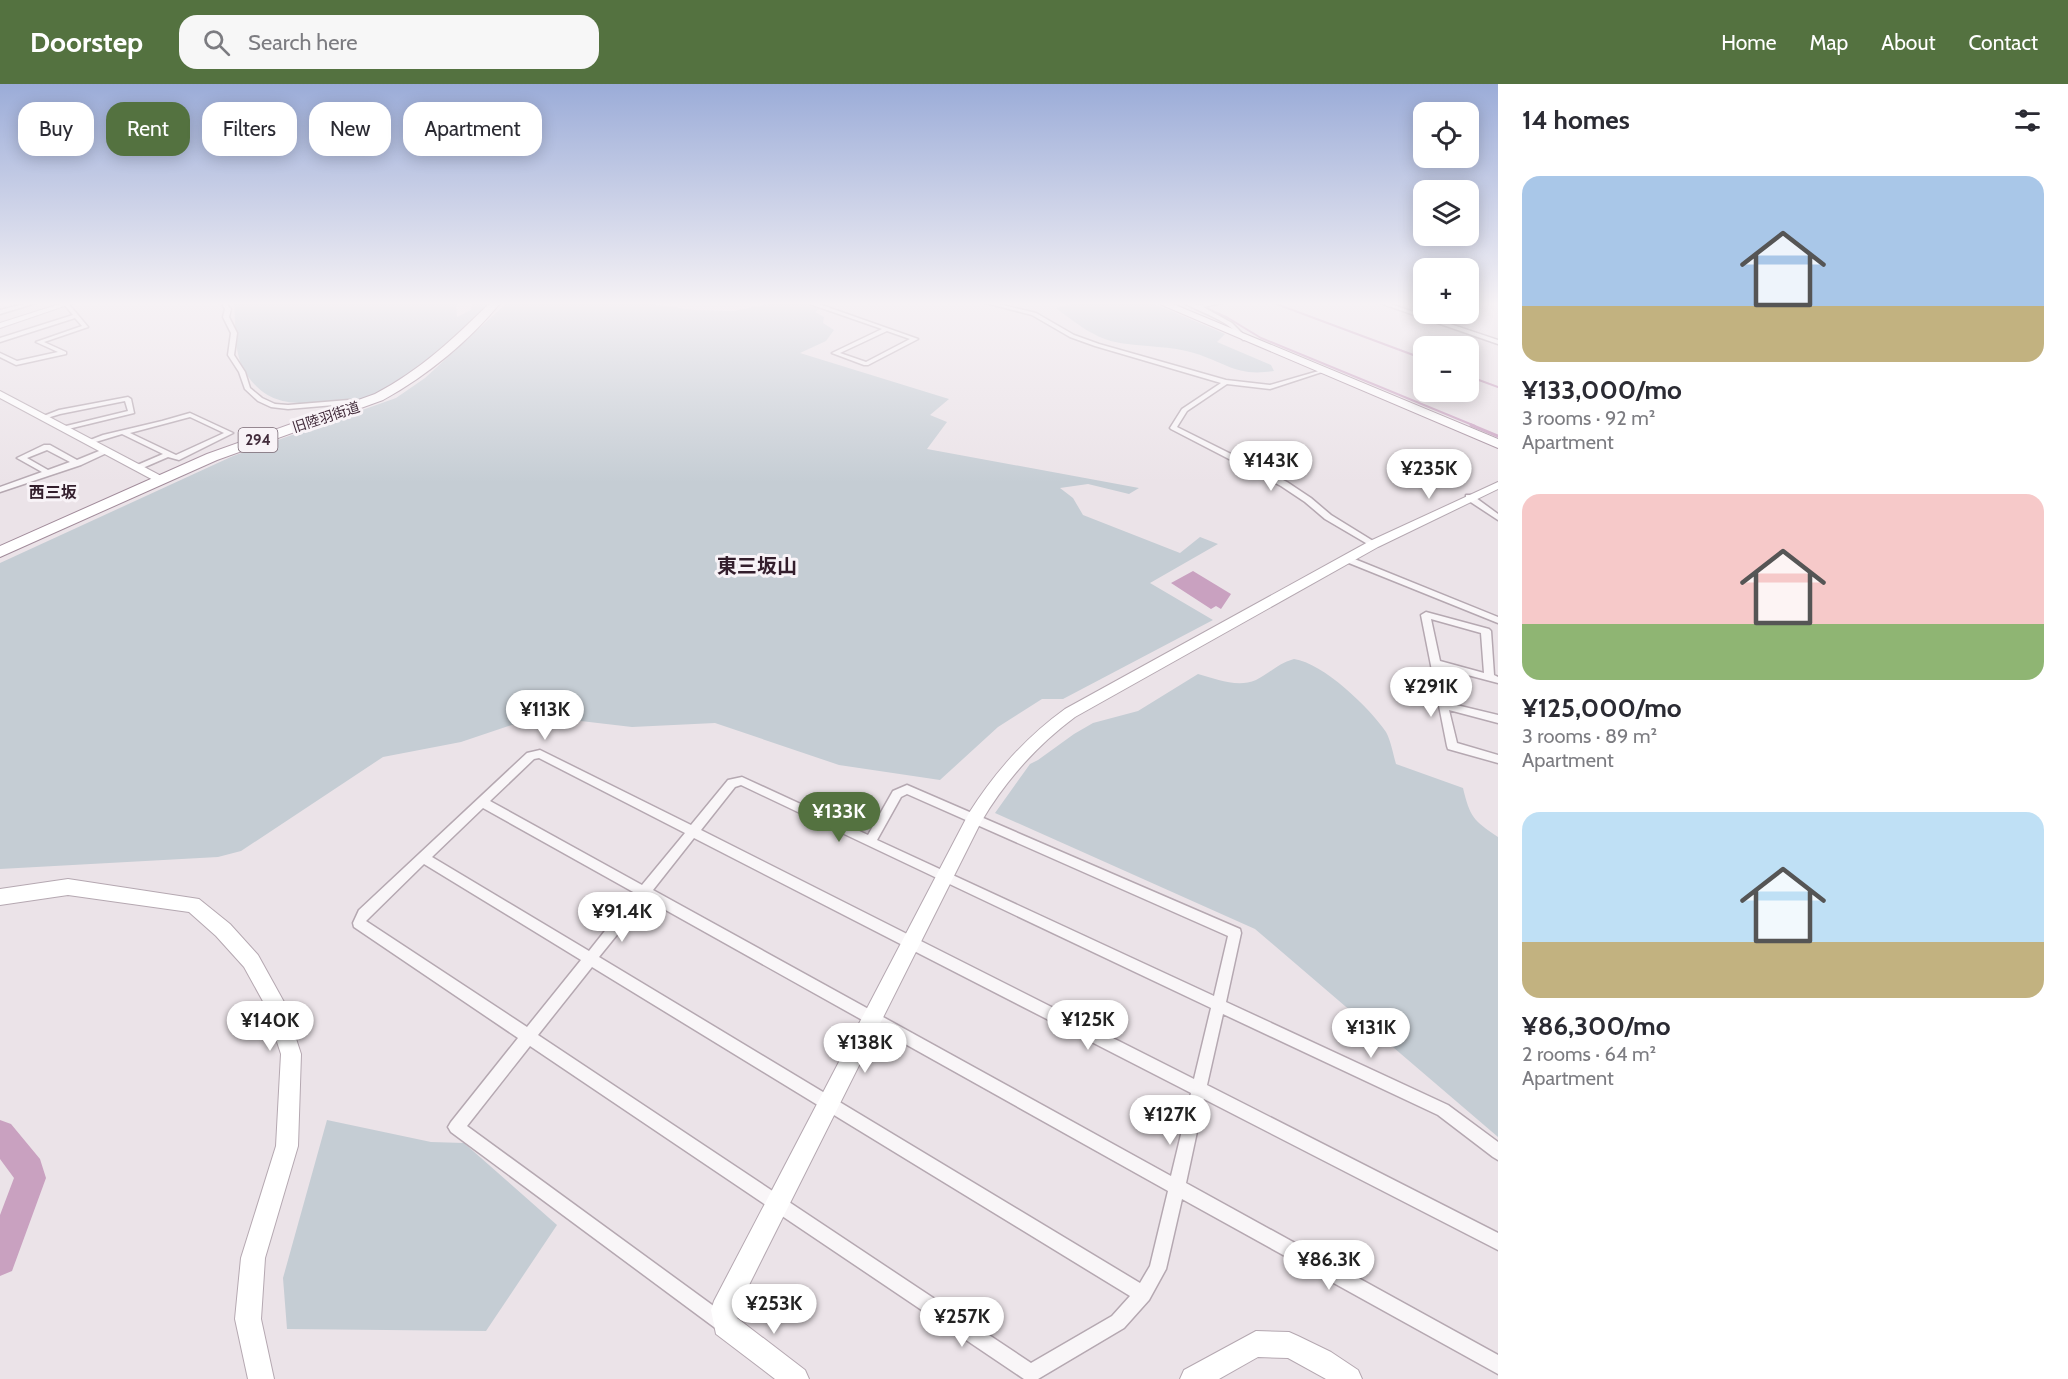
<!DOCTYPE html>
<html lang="en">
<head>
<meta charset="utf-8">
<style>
  body { margin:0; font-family:Cabin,"Noto Sans JP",sans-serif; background:#f7f7f7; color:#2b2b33; height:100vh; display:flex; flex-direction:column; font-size:22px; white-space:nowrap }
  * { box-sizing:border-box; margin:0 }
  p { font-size:20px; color:#7c7c81 }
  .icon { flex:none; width:33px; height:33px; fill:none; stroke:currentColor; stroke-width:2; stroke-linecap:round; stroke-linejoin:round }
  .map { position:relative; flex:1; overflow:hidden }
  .drawer { display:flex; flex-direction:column; background:#fff; width:570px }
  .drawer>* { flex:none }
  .top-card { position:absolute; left:18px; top:18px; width:570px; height:54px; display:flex; gap:12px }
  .fabs { position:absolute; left:1413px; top:18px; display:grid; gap:12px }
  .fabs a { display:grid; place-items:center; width:66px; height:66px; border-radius:12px; background:#fff; box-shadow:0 3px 15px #0003; font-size:30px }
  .price { position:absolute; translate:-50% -51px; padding:0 14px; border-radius:21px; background:#fff; color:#222; font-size:20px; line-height:39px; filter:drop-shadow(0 2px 3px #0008) }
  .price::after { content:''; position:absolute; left:50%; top:36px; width:18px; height:14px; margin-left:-9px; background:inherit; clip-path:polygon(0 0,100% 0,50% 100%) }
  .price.selected { background:#547240; color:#fff }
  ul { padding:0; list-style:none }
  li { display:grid; align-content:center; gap:12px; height:318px; padding:0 24px }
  li span { display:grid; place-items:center; height:186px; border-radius:18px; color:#555 }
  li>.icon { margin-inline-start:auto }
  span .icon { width:108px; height:108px; fill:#fffc; stroke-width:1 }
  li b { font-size:26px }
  h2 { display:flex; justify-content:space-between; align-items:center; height:72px; padding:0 24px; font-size:26px }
  .pill { padding:0 21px; border-radius:18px; background:#fff; box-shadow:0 3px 15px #0003; font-size:21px; line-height:54px }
  .pill.selected { background:#547240; color:#fff }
  header { display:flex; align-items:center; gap:36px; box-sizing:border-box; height:84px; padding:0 30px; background:#547240; color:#fff }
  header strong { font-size:28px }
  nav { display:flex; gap:33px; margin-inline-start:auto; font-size:21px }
  .search { width:420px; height:54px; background:#f7f7f7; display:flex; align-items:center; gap:15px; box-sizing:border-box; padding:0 21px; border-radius:18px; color:#7c7c81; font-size:22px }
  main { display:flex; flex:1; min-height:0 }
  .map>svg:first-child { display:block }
  .green { fill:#c5cdd4 }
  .water { fill:#c9a1c0 }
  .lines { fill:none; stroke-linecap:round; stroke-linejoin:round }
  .stream-far1 { stroke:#c9a1c0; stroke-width:2 }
  .stream { stroke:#c9a1c0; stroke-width:3 }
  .river { fill:#c9a1c0; fill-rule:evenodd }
  .street-casing { stroke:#b5a8b1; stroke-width:3 }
  .secondary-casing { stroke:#b5a8b1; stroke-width:2 }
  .highway-casing { stroke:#a18b9a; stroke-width:2 }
  .street { fill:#f9f6f8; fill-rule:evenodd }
  .secondary { fill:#fff; fill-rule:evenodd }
  .highway { fill:#fff; fill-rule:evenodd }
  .labels { text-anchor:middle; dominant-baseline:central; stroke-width:6; stroke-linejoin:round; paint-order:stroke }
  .far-street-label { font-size:14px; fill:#422c3b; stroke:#f8f3f7 }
  .shield { fill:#f8f3f7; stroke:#796873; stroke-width:1.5 }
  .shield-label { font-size:15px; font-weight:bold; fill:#422c3b }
  .far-quarter-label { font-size:16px; font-weight:bold; fill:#331e2c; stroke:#f8f3f7 }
  .quarter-label { font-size:20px; font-weight:bold; fill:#331e2c; stroke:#f8f3f7 }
</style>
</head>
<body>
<header>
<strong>Doorstep</strong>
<div class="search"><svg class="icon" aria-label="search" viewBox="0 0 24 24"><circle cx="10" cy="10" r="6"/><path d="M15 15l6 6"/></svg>Search here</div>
<nav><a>Home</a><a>Map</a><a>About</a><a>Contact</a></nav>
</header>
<main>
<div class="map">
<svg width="1498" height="1295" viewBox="0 0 1498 1295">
  <rect width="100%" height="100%" fill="#ebe3e8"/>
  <path class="green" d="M 240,218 L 456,218 L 457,233 L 471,226 L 472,218 L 491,218 C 455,255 416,298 365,315 C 354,319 336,316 324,318 C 291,321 267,320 247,291 C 233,272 236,241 234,219 Z
    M 508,218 L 639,218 L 694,226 L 734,227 L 778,218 L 803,218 L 821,224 L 815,228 L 824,233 L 823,239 L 834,246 L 826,257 L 800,269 L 949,315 L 930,331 L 947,338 L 927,365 L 1139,404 L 1129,410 L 1088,400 L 1060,404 L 1073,414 L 1083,431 L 1180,469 L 1200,453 L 1218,460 L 1150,499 L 1213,536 L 1063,615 L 1042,615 L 998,643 L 940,696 L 839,681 L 715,639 L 632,643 L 538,632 L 461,658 L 383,673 L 241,767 L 218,773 L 0,785 L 0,479 L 233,372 L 396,314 L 425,294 Z
    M 1082,218 L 1150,218 L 1225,250 L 1217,258 L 1271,281 L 1274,287 C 1236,293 1227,279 1194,269 C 1171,262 1145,263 1120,259 C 1095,255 1076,239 1056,224 Z
    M 1294,575 C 1323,579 1370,624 1386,648 C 1391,657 1393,670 1396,680 L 1463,704 C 1470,733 1473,736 1498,753 L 1498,1053 L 1255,845 L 995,729 L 1030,680 L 1038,676 L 1074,650 L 1093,639 L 1138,627 L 1198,590 C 1217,595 1237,604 1256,596 C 1270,589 1277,580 1294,575 Z
    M 327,1036 L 431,1058 L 464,1059 L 557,1141 L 486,1247 L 287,1245 L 283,1194 Z"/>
  <path class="water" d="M 1193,487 L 1231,510 L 1221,525 L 1216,522 L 1211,525 L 1171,499 Z"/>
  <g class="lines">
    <path class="stream-far1" d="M 1193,218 L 1228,234 L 1261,254 L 1475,342
      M 1271,218 L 1424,275
      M 1495,218 L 1498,219
      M 1468,292 L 1498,303"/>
    <path class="stream" d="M 1471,341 L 1498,352"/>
    <path class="river" d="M 0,1036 L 11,1040 L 40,1075 L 46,1094 L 12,1187 L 0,1192 L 0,1131 L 14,1094 L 0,1075 Z"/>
    <defs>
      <path id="street" d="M 32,218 L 39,218 L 0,230 L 0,226 Z
        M 67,218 L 88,243 L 44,258 L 66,268 L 66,270 L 16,281 L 0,273 L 0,269 L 17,277 L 58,268 L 36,258 L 82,242 L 75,234 L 0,258 L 0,254 L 73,231 L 64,220 Z
        M 221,218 L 225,218 L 231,225 L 229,233 L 237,249 L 234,271 L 245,288 L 250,304 L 262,314 L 275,320 L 288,321 L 349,316 L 366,319 L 366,321 L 334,321 L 288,325 L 271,323 L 258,317 L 245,305 L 239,288 L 228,271 L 231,249 L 223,233 L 225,225 Z
        M 807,218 L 813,218 L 918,255 L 868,281 L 864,281 L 832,269 L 882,245 L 807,219 ZM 887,247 L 910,255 L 866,278 L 840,269 Z
        M 982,218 L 990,218 L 1036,229 L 1074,251 L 1099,260 L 1226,296 L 1270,301 L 1322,286 L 1322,288 L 1270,305 L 1227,300 L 1187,327 L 1177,343 L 1287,398 L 1311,414 L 1331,431 L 1378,460 L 1374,462 L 1371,462 L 1325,435 L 1305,418 L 1281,402 L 1171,345 L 1170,344 L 1182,325 L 1221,299 L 1095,262 L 1070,253 L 1032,231 Z
        M 1182,218 L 1189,218 L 1198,221 L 1222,218 L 1222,219 L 1203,223 L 1232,239 L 1248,255 L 1243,256 C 1228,235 1203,230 1182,218 Z
        M 1377,218 L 1384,218 L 1498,256 L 1498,260 Z
        M 128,313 L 131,315 L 134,329 L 64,346 L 61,344 L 62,343 L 128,327 L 125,317 L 60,330 L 44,335 L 41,333 L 59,326 Z
        M 190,329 L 233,349 L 179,376 L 168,373 L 138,386 L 134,384 L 135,382 L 163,370 L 122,350 L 89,360 L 85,358 L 103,351 L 162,337 ZM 190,333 L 224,349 L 176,371 L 130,349 Z
        M 44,361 L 50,361 L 77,376 L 104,365 L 111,367 L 81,381 L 0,408 L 0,403 L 42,388 L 17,374 ZM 47,366 L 70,378 L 48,386 L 27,374 Z
        M 1466,411 L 1472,411 L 1498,430 L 1498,436 L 1466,415 Z
        M 1347,472 L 1498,533 L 1498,539 L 1344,477 L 1344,473 Z
        M 1426,528 L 1489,545 L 1491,547 L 1494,591 L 1498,593 L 1498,599 L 1441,584 L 1448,619 L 1498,631 L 1498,639 L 1449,626 L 1457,659 L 1498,671 L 1498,679 L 1448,665 L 1447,662 L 1421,531 ZM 1431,535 L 1481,549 L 1484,589 L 1440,577 Z
        M 540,666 L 691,741 L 728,696 L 742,693 L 868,751 L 893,707 L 907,701 L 1240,845 L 1241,849 L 1226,918 L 1448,1021 L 1498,1058 L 1498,1076 L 1493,1073 L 1438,1031 L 1223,930 L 1207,1001 L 1498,1149 L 1498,1166 L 1204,1015 L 1186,1099 L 1498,1271 L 1498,1290 L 1182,1115 L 1166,1185 L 1149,1216 L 1124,1244 L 1038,1295 L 1024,1295 L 530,962 L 467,1042 L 730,1234 L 733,1240 L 730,1246 L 724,1249 L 718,1246 L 451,1048 L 448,1043 L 451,1038 L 518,954 L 354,843 L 353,839 L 359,826 L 527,669 ZM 539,674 L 685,749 L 642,801 L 490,717 L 534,675 ZM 741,701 L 1211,924 L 1194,995 L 701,746 L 735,703 ZM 907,710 L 1228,852 L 1214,912 L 877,756 L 901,713 ZM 483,724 L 635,809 L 589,867 L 432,773 ZM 694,754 L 1191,1009 L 1171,1092 L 653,806 ZM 424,780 L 581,876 L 527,943 L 366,837 ZM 646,815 L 1168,1107 L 1150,1182 L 1140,1199 L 599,873 ZM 592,883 L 1130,1212 L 1112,1232 L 1031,1279 L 538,951 Z"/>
      <path id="secondary" d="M 66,218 L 76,218 L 0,244 L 0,239 Z
        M 0,307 L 165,394 L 166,396 L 161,399 L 157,398 L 0,314 Z
        M 1498,398 L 1498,405 L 1378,463 L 1075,633 C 1036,662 1006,696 981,738 L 736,1227 L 737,1234 L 805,1286 L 809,1295 L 775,1295 L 716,1250 L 711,1226 L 714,1217 L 969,729 C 995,688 1025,654 1065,625 L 1370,457 Z
        M 68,795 L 199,815 L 230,840 L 258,871 L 284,918 L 301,970 L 298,1062 L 265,1174 L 261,1235 L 274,1295 L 248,1295 L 235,1235 L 241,1174 L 276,1062 L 281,970 L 265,921 L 244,883 L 216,852 L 189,828 L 68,811 L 0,821 L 0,805 Z
        M 1256,1247 L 1289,1248 L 1298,1252 L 1331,1268 L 1358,1286 L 1362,1295 L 1326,1295 L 1288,1274 L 1258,1273 L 1219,1295 L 1180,1295 L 1184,1286 Z"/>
      <path id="highway" d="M 491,218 L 501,218 C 469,257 428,291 383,316 L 217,376 L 0,473 L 0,462 L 207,370 L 375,310 C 422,285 453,255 491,218 Z
        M 1155,218 L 1168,218 L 1498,355 L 1498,364 Z"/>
    </defs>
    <use href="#street" class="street-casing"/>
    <use href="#secondary" class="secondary-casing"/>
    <use href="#highway" class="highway-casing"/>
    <use href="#street" class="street"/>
    <use href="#secondary" class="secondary"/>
    <use href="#highway" class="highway"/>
  </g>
  <linearGradient id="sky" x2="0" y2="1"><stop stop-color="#9bacd8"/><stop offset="0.55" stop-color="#f6f2f5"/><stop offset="1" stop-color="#f6f2f5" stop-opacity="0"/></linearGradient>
  <rect width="1498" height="399" fill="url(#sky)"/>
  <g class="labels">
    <g class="far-street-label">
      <text transform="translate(326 333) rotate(-18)">旧陸羽街道</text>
    </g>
    <rect class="shield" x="238.5" y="344" width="39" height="24" rx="4.5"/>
    <g class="shield-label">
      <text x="258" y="356">294</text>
    </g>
    <g class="far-quarter-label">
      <text x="53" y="408">西三坂</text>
    </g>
    <g class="quarter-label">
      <text x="757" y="482">東三坂山</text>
    </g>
  </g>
</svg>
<div class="fabs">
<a><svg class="icon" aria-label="locate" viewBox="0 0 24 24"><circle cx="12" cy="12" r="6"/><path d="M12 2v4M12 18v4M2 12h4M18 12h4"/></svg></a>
<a><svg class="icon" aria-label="layers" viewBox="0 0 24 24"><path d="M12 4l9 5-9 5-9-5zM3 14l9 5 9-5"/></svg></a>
<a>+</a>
<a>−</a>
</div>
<b class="price" style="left:1271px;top:408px">¥143K</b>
<b class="price" style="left:1429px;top:416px">¥235K</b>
<b class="price" style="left:1431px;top:634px">¥291K</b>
<b class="price" style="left:545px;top:657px">¥113K</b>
<b class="price selected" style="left:839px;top:759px">¥133K</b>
<b class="price" style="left:622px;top:859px">¥91.4K</b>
<b class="price" style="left:1088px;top:967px">¥125K</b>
<b class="price" style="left:270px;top:968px">¥140K</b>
<b class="price" style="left:1371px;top:975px">¥131K</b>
<b class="price" style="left:865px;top:990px">¥138K</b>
<b class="price" style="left:1170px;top:1062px">¥127K</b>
<b class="price" style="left:1329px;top:1207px">¥86.3K</b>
<b class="price" style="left:774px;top:1251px">¥253K</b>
<b class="price" style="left:962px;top:1264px">¥257K</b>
<div class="top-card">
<a class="pill">Buy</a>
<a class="pill selected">Rent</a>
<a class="pill">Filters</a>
<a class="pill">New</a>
<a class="pill">Apartment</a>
</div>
</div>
<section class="drawer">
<h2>14 homes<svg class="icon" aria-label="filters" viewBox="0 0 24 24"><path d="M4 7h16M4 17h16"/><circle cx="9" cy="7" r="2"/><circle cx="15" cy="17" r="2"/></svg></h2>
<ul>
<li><span style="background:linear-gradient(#a9c7e8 70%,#c2b280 0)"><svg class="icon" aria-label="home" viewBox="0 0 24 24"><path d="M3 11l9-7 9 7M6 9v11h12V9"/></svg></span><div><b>¥133,000/mo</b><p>3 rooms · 92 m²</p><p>Apartment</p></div></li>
<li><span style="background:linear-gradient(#f6c9c9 70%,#8fb573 0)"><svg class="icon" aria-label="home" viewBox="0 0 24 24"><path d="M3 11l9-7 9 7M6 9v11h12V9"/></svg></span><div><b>¥125,000/mo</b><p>3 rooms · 89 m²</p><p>Apartment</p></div></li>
<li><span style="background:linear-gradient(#bfe0f5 70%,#c2b280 0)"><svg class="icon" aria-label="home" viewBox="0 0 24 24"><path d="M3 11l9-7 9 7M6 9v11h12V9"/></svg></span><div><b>¥86,300/mo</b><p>2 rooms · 64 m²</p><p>Apartment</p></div></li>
</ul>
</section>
</main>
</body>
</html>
